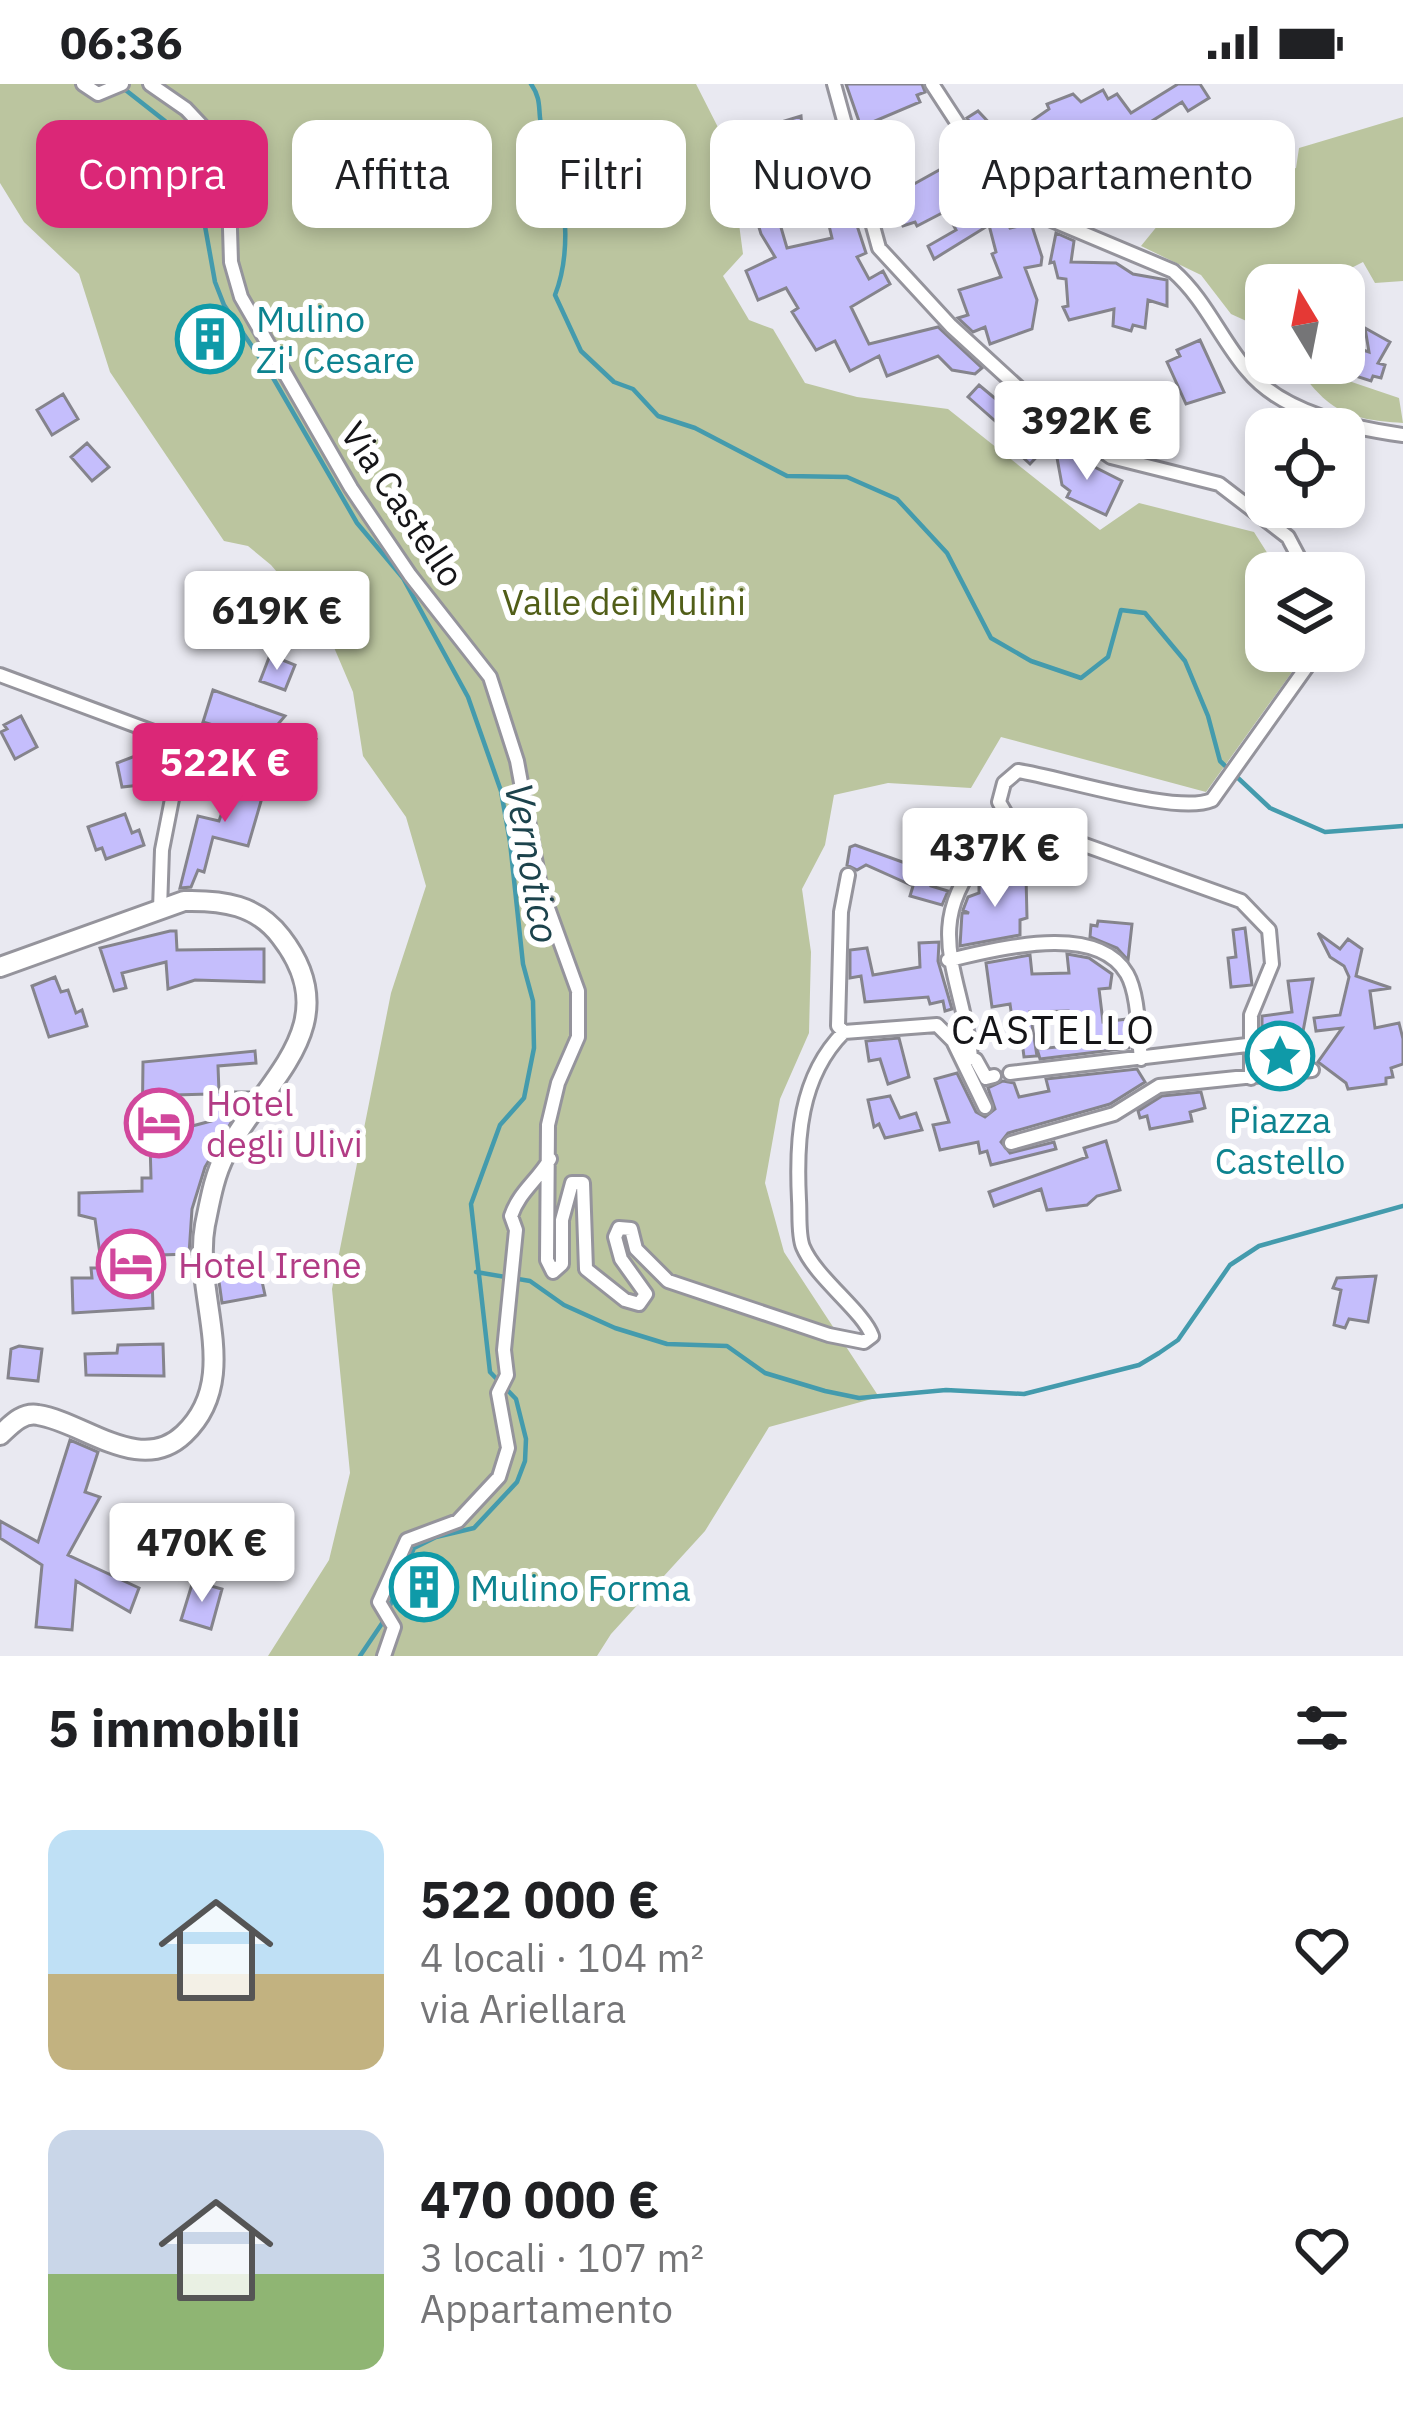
<!DOCTYPE html>
<html lang="it">
<head>
<meta charset="utf-8">
<style>
  body { margin:0; font-family:"IBM Plex Sans",sans-serif; background:#f2f2f2; color:#202124; height:100vh; display:flex; flex-direction:column; font-size:45px; white-space:nowrap }
  * { box-sizing:border-box; margin:0 }
  p { font-size:39px; color:#757577 }
  .icon { flex:none; width:66px; height:66px; fill:none; stroke:currentColor; stroke-width:2; stroke-linecap:round; stroke-linejoin:round }
  .map { position:relative; height:1572px; overflow:hidden }
  .side { display:flex; flex-direction:column; background:#fff; flex:1 }
  .side>* { flex:none }
  .banner { position:absolute; left:36px; top:36px; width:1332px; height:108px; display:flex; gap:24px }
  .needle { width:78px; rotate:350deg }
  .buttons { position:absolute; left:1245px; top:180px; display:grid; gap:24px }
  .buttons a { display:grid; place-items:center; width:120px; height:120px; border-radius:24px; background:#fff; box-shadow:0 6px 18px #0003; font-size:60px }
  .price { position:absolute; translate:-50% -102px; padding:0 27px; border-radius:12px; background:#fff; color:#222; font-size:39px; line-height:78px; filter:drop-shadow(0 3px 6px #0008) }
  .price::after { content:''; position:absolute; left:50%; top:72px; width:36px; height:27px; margin-left:-18px; background:inherit; clip-path:polygon(0 0,100% 0,50% 100%) }
  .price.selected { background:#db2777; color:#fff }
  ul { padding:0; list-style:none }
  li { display:flex; align-items:center; gap:36px; height:300px; padding:0 48px }
  li span { display:grid; place-items:center; flex:none; width:336px; height:240px; border-radius:24px; color:#555 }
  li>.icon { margin-inline-start:auto }
  span .icon { width:144px; height:144px; fill:#fffc; stroke-width:1 }
  li b { font-size:51px }
  h2 { display:flex; justify-content:space-between; align-items:center; height:144px; padding:0 48px; font-size:51px }
  .tag { padding:0 42px; border-radius:24px; background:#fff; box-shadow:0 6px 18px #0003; font-size:42px; line-height:108px }
  .tag.selected { background:#db2777; color:#fff }
  .status { display:flex; justify-content:space-between; align-items:center; height:84px; padding:0 60px; background:#fff; direction:ltr }
  .status svg { height:33px; fill:currentColor }
  .map>svg:first-child { display:block }
  .green { fill:#bbc59f }
  .lines { fill:none; stroke-linecap:round; stroke-linejoin:round }
  .stream { stroke:#449bad; stroke-width:4.5 }
  .building { fill:#c5befc; stroke:#85848c; stroke-width:3; fill-rule:evenodd }
  .minor-casing { stroke:#95949c; stroke-width:18 }
  .secondary-casing { stroke:#95949c; stroke-width:24 }
  .minor { stroke:#fff; stroke-width:12 }
  .secondary { stroke:#fff; stroke-width:18 }
  .labels { text-anchor:middle; dominant-baseline:central; stroke-width:12; stroke-linejoin:round; paint-order:stroke }
  .culture-label { font-size:36px; fill:#0d838f; stroke:#fff; text-anchor:start }
  .street-label { font-size:36px; fill:#151518; stroke:#fff }
  .park-label { font-size:36px; fill:#515e18; stroke:#fff }
  .hotel-label { font-size:36px; fill:#b23c85; stroke:#fff; text-anchor:start }
  .water-label { font-size:39px; font-style:italic; fill:#1c434c; stroke:#fff }
  .neighbourhood-label { font-size:39px; letter-spacing:3px; fill:#151518; stroke:#fff }
</style>
</head>
<body>
<div class="status"><b>06:36</b><svg viewBox="0 0 49 12"><path d="M0 12V9h3v3zM5 12V6h3v6zM10 12V3h3v9zM15 12V0h3v12zM26 1h20v11H26zM47 4h2v5h-2z"/></svg></div>
<div class="map">
<svg width="1403" height="1572" viewBox="0 0 1403 1572">
  <rect width="100%" height="100%" fill="#e9e9f1"/>
  <path class="green" d="M 0,0 L 696,0 L 729,65 L 743,170 L 723,192 L 749,236 L 773,245 L 805,299 L 857,313 L 948,325 L 1100,446 L 1139,419 L 1254,448 L 1280,489 L 1266,489 L 1266,567 L 1307,567 L 1206,708 L 1001,653 L 971,704 L 888,699 L 834,711 L 825,761 L 802,805 L 811,868 L 809,949 L 780,1015 L 765,1099 L 784,1168 L 879,1313 L 769,1343 L 705,1447 L 611,1550 L 597,1572 L 268,1572 L 329,1476 L 350,1389 L 332,1205 L 391,909 L 426,802 L 406,733 L 363,672 L 353,608 L 327,547 L 271,481 L 248,462 L 224,457 L 110,288 L 79,190 L 24,138 L 0,99 Z
    M 1403,33 L 1403,197 L 1375,199 L 1363,178 L 1318,201 L 1266,201 L 1266,246 L 1231,230 L 1201,191 L 1141,162 L 1184,109 L 1296,84 L 1299,64 Z
    M 1294,279 L 1336,279 L 1334,292 L 1399,314 L 1403,339 C 1344,335 1329,327 1294,279 Z"/>
  <g class="lines">
    <path class="stream" d="M 531,0 C 543,17 537,27 542,45 C 545,57 554,68 557,80 C 566,122 571,171 555,211 L 581,267 L 614,298 L 633,305 L 658,332 L 695,344 L 787,392 L 847,393 L 897,415 L 947,469 L 991,554 L 1031,577 L 1081,594 L 1108,573 L 1121,526 L 1145,529 L 1185,577 L 1208,632 L 1220,677 L 1270,724 L 1325,748 L 1403,742
      M 123,4 L 165,37 L 183,63 L 198,103 L 215,198 L 224,221 L 272,292 L 357,439 L 403,494 L 468,613 L 501,707 L 510,758 L 523,880 L 533,917 L 534,964 L 524,1014 L 500,1041 L 471,1120 L 490,1288 L 516,1315 L 526,1355 L 525,1377 L 517,1398 L 474,1444 L 436,1453 L 414,1464 L 389,1524
      M 476,1188 L 530,1197 L 564,1221 L 615,1244 L 667,1260 L 727,1262 L 765,1289 L 825,1307 L 859,1314 L 946,1306 L 1024,1310 L 1139,1281 L 1159,1269 L 1178,1256 L 1230,1181 L 1259,1162 L 1403,1122
      M 360,1572 L 385,1535"/>
  </g>
  <path class="building" d="M 846,0 L 922,0 L 925,8 L 917,11 L 920,18 L 861,43 Z
    M 1178,0 L 1200,0 L 1209,14 L 1188,27 L 1182,18 L 1152,37 L 1163,53 L 1158,59 L 1165,69 L 1133,98 L 1107,69 L 1093,75 L 1079,96 L 1070,123 L 1042,81 L 1009,99 L 967,34 L 978,27 L 996,46 L 1009,38 L 1016,48 L 1049,25 L 1047,20 L 1073,10 L 1081,18 L 1103,6 L 1108,15 L 1117,10 L 1131,29 Z
    M 801,32 L 803,55 L 768,66 L 761,44 Z
    M 1202,50 L 1211,68 L 1224,57 L 1231,61 L 1241,82 L 1202,98 L 1189,72 L 1195,70 L 1189,56 Z
    M 764,63 L 773,91 L 791,85 L 802,120 L 796,121 L 800,135 L 780,140 L 787,164 L 832,154 L 822,112 L 845,105 L 866,169 L 857,173 L 869,195 L 883,187 L 890,200 L 851,223 L 869,260 L 938,243 L 982,284 L 975,290 L 952,286 L 938,272 L 887,292 L 879,272 L 850,287 L 835,257 L 816,266 L 792,228 L 798,224 L 786,204 L 758,216 L 746,187 L 775,173 L 761,150 L 750,114 L 762,110 L 754,84 L 740,89 L 740,72 Z
    M 899,80 L 906,95 L 910,92 L 914,100 L 941,85 L 952,103 L 977,88 L 1010,144 L 1031,139 L 1042,173 L 1041,181 L 1025,184 L 1037,216 L 1032,245 L 990,260 L 985,243 L 973,248 L 958,234 L 968,231 L 959,206 L 1001,193 L 992,170 L 996,168 L 989,141 L 934,175 L 928,162 L 956,146 L 946,127 L 917,142 L 915,138 L 903,142 L 880,100 L 873,102 L 868,85 L 878,82 L 880,90 Z
    M 1056,149 L 1074,157 L 1071,178 L 1116,179 L 1133,190 L 1167,196 L 1167,222 L 1148,216 L 1145,244 L 1133,241 L 1131,247 L 1113,242 L 1114,225 L 1069,236 L 1063,223 L 1068,222 L 1066,195 L 1058,194 L 1054,178 L 1050,179 Z
    M 1365,244 L 1390,258 L 1378,279 L 1385,281 L 1381,294 L 1373,292 L 1371,297 L 1340,287 L 1348,261 L 1369,268 Z
    M 1200,256 L 1224,308 L 1186,320 L 1167,278 L 1180,272 L 1177,266 Z
    M 979,301 L 1009,326 L 1002,343 L 968,313 Z
    M 63,310 L 78,335 L 52,351 L 37,326 Z
    M 1009,337 L 1047,362 L 1030,380 L 1016,367 L 1021,360 L 1002,348 Z
    M 87,359 L 109,383 L 92,397 L 71,373 Z
    M 1055,363 L 1122,397 L 1106,431 L 1067,413 L 1070,407 L 1062,401 Z
    M 270,571 L 295,581 L 285,606 L 260,597 Z
    M 213,606 L 285,632 L 279,639 L 316,655 L 304,684 L 291,678 L 295,669 L 266,656 L 264,666 L 251,663 L 252,657 L 240,649 L 203,638 Z
    M 21,632 L 37,663 L 15,675 L 1,648 L 7,645 L 4,641 Z
    M 143,669 L 150,700 L 122,703 L 117,679 Z
    M 235,690 L 266,700 L 248,762 L 213,753 L 204,788 L 198,786 L 191,803 L 180,804 L 198,732 L 219,737 Z
    M 125,730 L 132,749 L 139,746 L 144,761 L 106,775 L 102,764 L 96,766 L 88,743 Z
    M 855,761 L 919,784 L 936,785 L 931,802 L 948,807 L 942,821 L 910,812 L 913,802 L 866,781 L 857,786 L 847,781 L 850,763 Z
    M 1026,792 L 1027,834 L 1020,836 L 1020,851 L 960,862 L 962,829 L 969,829 L 963,826 L 968,813 L 979,809 L 979,793 Z
    M 1098,837 L 1132,840 L 1128,876 L 1117,864 L 1090,853 L 1091,841 L 1097,842 Z
    M 1245,844 L 1252,901 L 1231,903 L 1228,874 L 1236,873 L 1233,846 Z
    M 170,847 L 176,847 L 177,866 L 264,865 L 264,898 L 195,896 L 168,905 L 166,878 L 122,889 L 126,904 L 114,907 L 100,864 Z
    M 1318,849 L 1340,865 L 1348,855 L 1362,865 L 1356,892 L 1391,904 L 1370,907 L 1375,944 L 1399,939 L 1403,955 L 1403,980 L 1391,984 L 1393,993 L 1386,994 L 1386,1000 L 1348,1005 L 1346,999 L 1318,978 L 1342,944 L 1316,947 L 1314,934 L 1340,931 L 1349,893 L 1344,882 L 1330,873 Z
    M 939,858 L 938,877 L 952,925 L 945,927 L 943,917 L 930,920 L 928,913 L 865,918 L 861,892 L 850,894 L 850,866 L 867,864 L 873,891 L 920,883 L 919,859 Z
    M 1067,870 L 1089,874 L 1112,890 L 1110,904 L 1099,905 L 1103,938 L 1127,935 L 1129,964 L 1040,975 L 1037,965 L 1068,962 L 1068,927 L 1030,928 L 1037,972 L 1024,973 L 1019,933 L 1012,934 L 1010,920 L 992,923 L 986,879 L 1030,871 L 1032,890 L 1069,889 Z
    M 55,893 L 61,908 L 68,906 L 76,929 L 82,926 L 87,942 L 49,953 L 32,902 Z
    M 1313,895 L 1300,963 L 1296,949 L 1262,954 L 1262,932 L 1292,928 L 1288,897 Z
    M 899,954 L 909,993 L 888,1000 L 880,975 L 869,977 L 866,957 Z
    M 255,967 L 256,979 L 218,982 L 219,1008 L 249,1008 L 205,1083 L 192,1125 L 189,1170 L 160,1171 L 161,1192 L 152,1192 L 153,1224 L 73,1229 L 72,1194 L 92,1194 L 91,1184 L 102,1184 L 95,1135 L 79,1131 L 79,1109 L 142,1107 L 142,1094 L 151,1094 L 150,1059 L 142,1059 L 143,978 ZM 209,1010 L 211,1037 L 177,1046 L 175,1011 Z
    M 1137,985 L 1145,998 L 1110,1020 L 1008,1049 L 1001,1058 L 1010,1069 L 1054,1058 L 1056,1065 L 991,1081 L 987,1067 L 980,1069 L 978,1058 L 940,1066 L 933,1041 L 949,1038 L 935,995 L 957,989 L 976,1028 L 985,1033 L 995,1025 L 988,1004 L 1003,997 L 1014,999 L 1019,1013 L 1049,1007 L 1046,995 Z
    M 1201,1008 L 1205,1024 L 1190,1028 L 1192,1037 L 1150,1045 L 1147,1032 L 1140,1034 L 1138,1027 L 1162,1012 Z
    M 890,1012 L 900,1034 L 916,1029 L 922,1046 L 885,1054 L 879,1040 L 874,1043 L 868,1016 Z
    M 1106,1057 L 1120,1106 L 1097,1112 L 1087,1121 L 1047,1126 L 1041,1105 L 994,1122 L 989,1108 L 1087,1073 L 1084,1064 Z
    M 217,1183 L 260,1188 L 265,1211 L 222,1219 Z
    M 1376,1192 L 1368,1238 L 1349,1235 L 1345,1244 L 1334,1241 L 1341,1206 L 1333,1204 L 1337,1194 Z
    M 163,1260 L 164,1292 L 86,1291 L 85,1270 L 117,1269 L 118,1261 Z
    M 19,1262 L 42,1265 L 38,1297 L 8,1294 L 11,1265 Z
    M 70,1356 L 98,1368 L 85,1408 L 100,1413 L 68,1471 L 139,1504 L 130,1528 L 76,1497 L 72,1546 L 36,1543 L 42,1481 L 0,1454 L 0,1437 L 38,1458 Z
    M 193,1497 L 222,1505 L 211,1545 L 181,1536 Z"/>
  <g class="lines">
    <defs>
      <path id="minor" d="M 83,0 L 98,10 L 122,0
        M 150,0 L 186,25 L 217,58 L 229,112 L 231,178 L 241,213 L 351,404 L 410,491 L 490,593 L 517,677 L 540,802 L 578,907 L 578,953 L 558,999 L 548,1041 L 547,1176 L 553,1188 L 562,1180 L 562,1136 L 572,1099 L 583,1099 L 586,1185 L 625,1216 L 639,1220 L 646,1210 L 621,1175 L 615,1153 L 619,1144 L 631,1145 L 636,1165 L 668,1197 L 829,1251 L 864,1258 L 872,1252 C 863,1227 816,1194 803,1163 C 798,1151 800,1130 799,1116 C 796,1057 799,993 844,948 L 937,941 L 953,957 L 985,1023
        M 834,0 L 879,164 L 951,242 L 1034,318 L 1111,373 L 1219,400 L 1288,453 L 1307,489
        M 932,0 L 1009,118 L 1173,187 C 1205,215 1220,254 1247,286 C 1282,329 1351,344 1403,351
        M 0,591 L 183,659 L 162,766 L 160,825
        M 948,876 C 996,866 1096,837 1127,890 C 1139,911 1138,951 1141,975
        M 844,948 L 838,942 L 841,828 L 848,791
        M 965,970 L 976,976 L 986,994 L 994,992
        M 971,973 C 963,893 921,845 980,773
        M 1010,989 L 1247,961
        M 1251,994 L 1251,931 L 1272,880 L 1269,846 L 1241,817 L 1026,740 L 1006,730 L 999,718 L 1004,699 L 1018,687 C 1063,694 1177,731 1212,716 L 1318,567
        M 1011,1059 L 1114,1030 L 1159,1002 L 1312,986
        M 384,1572 L 394,1543 L 379,1518 L 407,1456 L 458,1437 L 499,1393 L 508,1364 L 498,1309 L 507,1291 L 504,1266 L 516,1146 L 511,1132 C 519,1108 537,1097 550,1075"/>
      <path id="secondary" d="M 0,883 L 184,817 C 223,816 257,821 281,853 C 350,942 262,997 225,1071 C 214,1092 210,1117 205,1141 C 192,1211 244,1293 184,1350 C 140,1392 84,1338 38,1331 C 22,1328 11,1341 0,1351"/>
    </defs>
    <use href="#minor" class="minor-casing"/>
    <use href="#secondary" class="secondary-casing"/>
    <use href="#minor" class="minor"/>
    <use href="#secondary" class="secondary"/>
  </g>
  <defs>
    <symbol id="building-ring" viewBox="-11 -11 22 22"><circle r="9.5" fill="#fff" stroke="#0f9aa8" stroke-width="1.5"/><path d="M-4-6H4V6H1V3H-1V6H-4ZM-2.5-4.3h1.7v1.8h-1.7ZM.8-4.3h1.7v1.8H.8ZM-2.5-1h1.7V.8h-1.7ZM.8-1h1.7V.8H.8Z" fill="#0f9aa8"/></symbol>
    <symbol id="sight-ring" viewBox="-11 -11 22 22"><circle r="9.5" fill="#fff" stroke="#0f9aa8" stroke-width="1.5"/><path d="M0-6L1.8-2.2L6-1.7L2.9 1.2L3.7 5.4L0 3.3L-3.7 5.4L-2.9 1.2L-6-1.7L-1.8-2.2Z" fill="#0f9aa8"/></symbol>
    <symbol id="hotel-ring" viewBox="-11 -11 22 22"><circle r="9.5" fill="#fff" stroke="#d1479c" stroke-width="1.5"/><path d="M-6-4.5h1.5V1H6V5H4.5V3h-9V5H-6ZM-4 0a1.8 1.8 0 1 1 3.6 0ZM.5 0V-2.5h3Q6-2.5 6 0Z" fill="#d1479c"/></symbol>
  </defs>
  <g fill-rule="evenodd">
    <use href="#building-ring" x="172" y="217" width="76" height="76"/>
    <use href="#sight-ring" x="1242" y="934" width="76" height="76"/>
    <use href="#hotel-ring" x="121" y="1001" width="76" height="76"/>
    <use href="#hotel-ring" x="93" y="1142" width="76" height="76"/>
    <use href="#building-ring" x="386" y="1465" width="76" height="76"/>
  </g>
  <g class="labels">
    <g class="culture-label">
      <text x="256" y="234">Mulino<tspan x="256" dy="41">Zi' Cesare</tspan></text>
      <text x="1280" y="1035" text-anchor="middle">Piazza<tspan x="1280" dy="41">Castello</tspan></text>
      <text x="470" y="1503">Mulino Forma</text>
    </g>
    <g class="street-label">
      <text transform="translate(403 420) rotate(56)">Via Castello</text>
    </g>
    <g class="park-label">
      <text x="624" y="517">Valle dei Mulini</text>
    </g>
    <g class="hotel-label">
      <text x="206" y="1018">Hotel<tspan x="206" dy="41">degli Ulivi</tspan></text>
      <text x="178" y="1180">Hotel Irene</text>
    </g>
    <g class="water-label">
      <text transform="translate(533 779) rotate(80)">Vernotico</text>
    </g>
    <g class="neighbourhood-label">
      <text x="1054" y="945">CASTELLO</text>
    </g>
  </g>
</svg>
<div class="buttons">
<a><svg class="needle" viewBox="-14 -14 28 28"><path d="M0-13l5 13h-10z" fill="#e53935"/><path d="M0 13l5-13h-10z" fill="#757577"/></svg></a>
<a><svg class="icon" aria-label="locate" viewBox="0 0 24 24"><circle cx="12" cy="12" r="6"/><path d="M12 2v4M12 18v4M2 12h4M18 12h4"/></svg></a>
<a><svg class="icon" aria-label="layers" viewBox="0 0 24 24"><path d="M12 4l9 5-9 5-9-5zM3 14l9 5 9-5"/></svg></a>
</div>
<b class="price" style="left:1087px;top:399px">392K €</b>
<b class="price" style="left:277px;top:589px">619K €</b>
<b class="price selected" style="left:225px;top:741px">522K €</b>
<b class="price" style="left:995px;top:826px">437K €</b>
<b class="price" style="left:202px;top:1521px">470K €</b>
<div class="banner">
<a class="tag selected">Compra</a>
<a class="tag">Affitta</a>
<a class="tag">Filtri</a>
<a class="tag">Nuovo</a>
<a class="tag">Appartamento</a>
</div>
</div>
<section class="side">
<h2>5 immobili<svg class="icon" aria-label="filters" viewBox="0 0 24 24"><path d="M4 7h16M4 17h16"/><circle cx="9" cy="7" r="2"/><circle cx="15" cy="17" r="2"/></svg></h2>
<ul>
<li><span style="background:linear-gradient(#bfe0f5 60%,#c2b280 0)"><svg class="icon" aria-label="home" viewBox="0 0 24 24"><path d="M3 11l9-7 9 7M6 9v11h12V9"/></svg></span><div><b>522 000 €</b><p>4 locali · 104 m²</p><p>via Ariellara</p></div><svg class="icon" aria-label="heart" viewBox="0 0 24 24"><path d="M12 20l-8-8c-3-5 5-10 8-4 3-6 11-1 8 4z"/></svg></li>
<li><span style="background:linear-gradient(#c9d6e8 60%,#8fb573 0)"><svg class="icon" aria-label="home" viewBox="0 0 24 24"><path d="M3 11l9-7 9 7M6 9v11h12V9"/></svg></span><div><b>470 000 €</b><p>3 locali · 107 m²</p><p>Appartamento</p></div><svg class="icon" aria-label="heart" viewBox="0 0 24 24"><path d="M12 20l-8-8c-3-5 5-10 8-4 3-6 11-1 8 4z"/></svg></li>
</ul>
</section>
</body>
</html>
